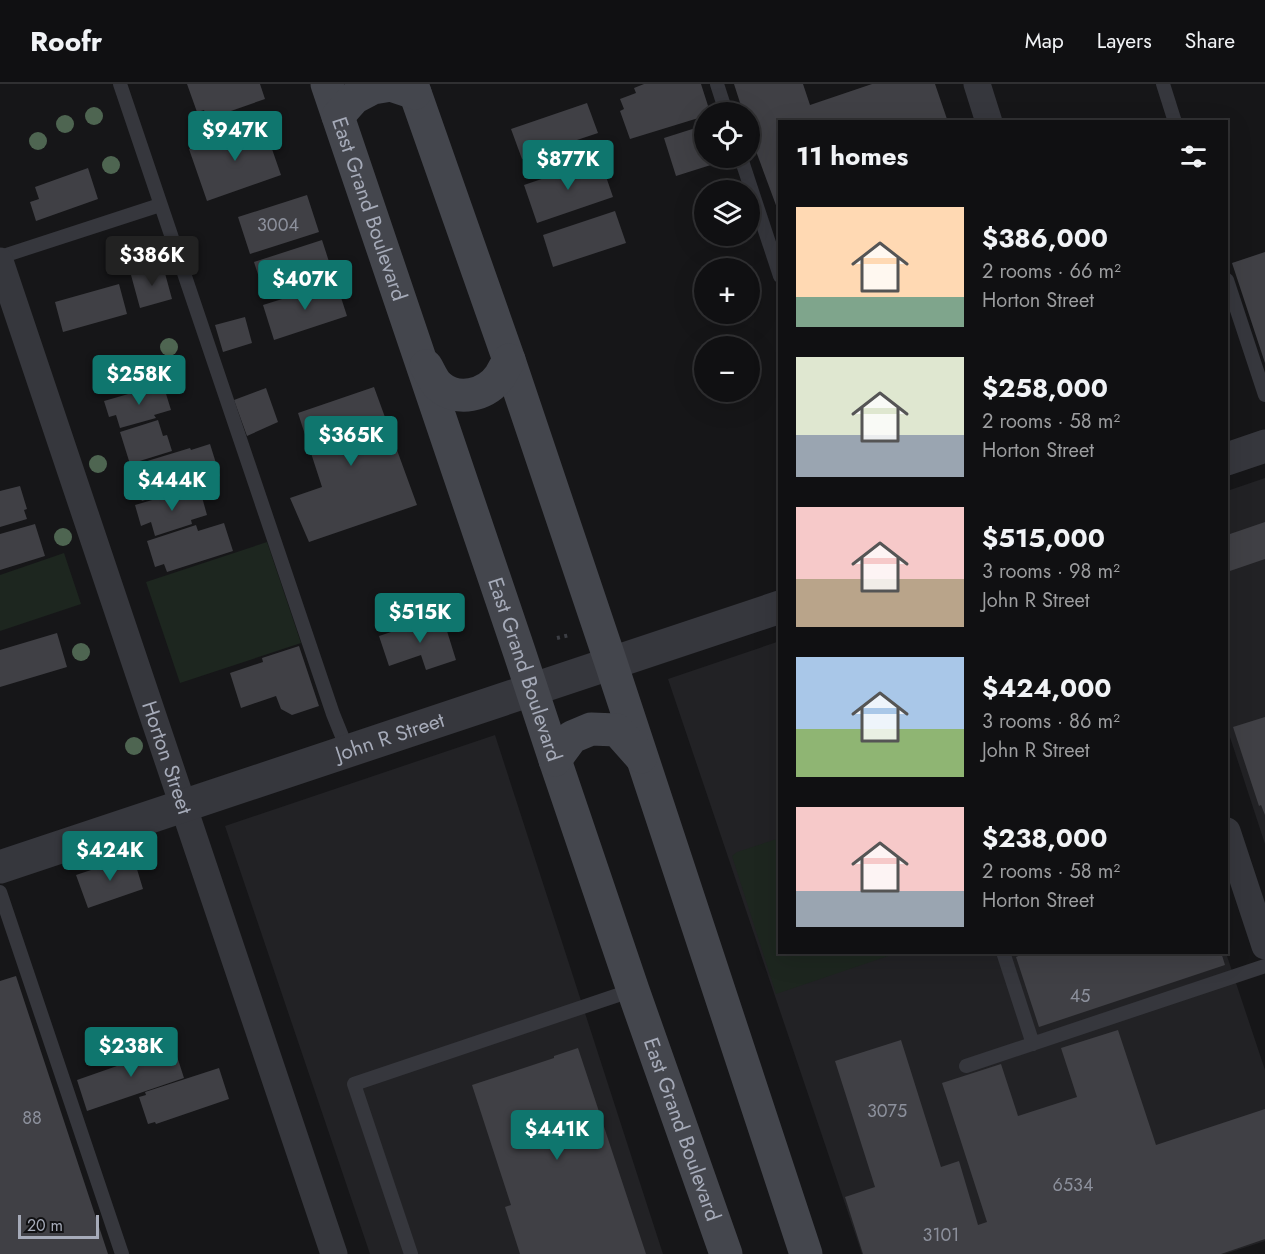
<!DOCTYPE html>
<html lang="en">
<head>
<meta charset="utf-8">
<style>
  body { margin:0; font-family:Jost,sans-serif; background:#19191b; color:#f1f3f6; height:100vh; display:flex; flex-direction:column; font-size:22px; white-space:nowrap }
  * { box-sizing:border-box; margin:0 }
  p { font-size:20px; color:#9c9d9f }
  .icon { flex:none; width:33px; height:33px; fill:none; stroke:currentColor; stroke-width:2; stroke-linecap:round; stroke-linejoin:round }
  .map { position:relative; flex:1; overflow:hidden }
  .details { position:absolute; left:778px; top:36px; width:450px; height:834px; display:flex; flex-direction:column; background:#101012; border-radius:0px; box-shadow:0 6px 24px #0002,0 0 0 2px #303032 }
  .details>* { flex:none }
  .fabs { position:absolute; left:694px; top:18px; display:grid; gap:12px }
  .fabs a { display:grid; place-items:center; width:66px; height:66px; border-radius:50%; background:#101012; box-shadow:0 6px 24px #0002,0 0 0 2px #303032; font-size:30px }
  .scale { position:absolute; left:18px; bottom:15px; width:81px; box-sizing:border-box; padding-left:6px; border:3px solid #a6abb9; border-top:0; font-size:16px; line-height:21px; white-space:nowrap; color:#a6abb9; -webkit-text-stroke:4px #111113; paint-order:stroke }
  .price { position:absolute; translate:-50% -51px; padding:0 14px; border-radius:6px; background:#0f766e; color:#fff; font-size:20px; line-height:39px; filter:drop-shadow(0 2px 3px #0008) }
  .price::after { content:''; position:absolute; left:50%; top:36px; width:18px; height:14px; margin-left:-9px; background:inherit; clip-path:polygon(0 0,100% 0,50% 100%) }
  .price.current { background:#222; color:#fff }
  ul { padding:0; list-style:none }
  li { display:flex; align-items:center; gap:18px; height:150px; padding:0 18px }
  li span { display:grid; place-items:center; flex:none; width:168px; height:120px; border-radius:0px; color:#555 }
  li>.icon { margin-inline-start:auto }
  span .icon { width:72px; height:72px; fill:#fffc; stroke-width:1 }
  li b { font-size:26px }
  h2 { display:flex; justify-content:space-between; align-items:center; height:72px; padding:0 18px; font-size:26px }
  header { display:flex; align-items:center; gap:36px; box-sizing:border-box; height:84px; padding:0 30px; background:#101012; border-bottom:2px solid #303032 }
  header strong { font-size:28px }
  nav { display:flex; gap:33px; margin-inline-start:auto; font-size:21px }
  .map>svg:first-child { display:block }
  .built { fill:#222225 }
  .green { fill:#1d261f }
  .building { fill:#404045 }
  .lines { fill:none; stroke-linecap:round; stroke-linejoin:round }
  .path { stroke:#3c3e44; stroke-width:4; stroke-dasharray:3 4.5; stroke-linecap:butt }
  .service { stroke:#36373d; stroke-width:14 }
  .minor { stroke:#36373d; stroke-width:27 }
  .tertiary { stroke:#36373d; stroke-width:33 }
  .secondary { stroke:#44464d; stroke-width:33 }
  .tree { fill:#4e6551 }
  .labels { text-anchor:middle; dominant-baseline:central; stroke-width:6; stroke-linejoin:round; paint-order:stroke }
  .number-label { font-size:18px; fill:#8c909c }
  .street-label { font-size:21px; fill:#a6abb9; stroke:#111113 }
</style>
</head>
<body>
<header>
<strong>Roofr</strong>
<nav><a>Map</a><a>Layers</a><a>Share</a></nav>
</header>
<div class="map">
<svg width="1265" height="1170" viewBox="0 0 1265 1170">
  <rect width="100%" height="100%" fill="#161618"/>
  <path class="built" d="M 1265,394 L 1265,760 L 1227,644 L 1227,407 Z
    M 780,557 L 780,868 L 1226,869 L 1265,986 L 1265,1157 L 1225,1170 L 862,1170 L 668,595 Z
    M 495,651 L 663,1170 L 370,1170 L 225,742 Z"/>
  <path class="green" d="M 267,458 L 301,559 L 180,599 L 146,498 Z
    M 64,469 L 81,520 L 0,547 L 0,491 Z
    M 780,754 L 780,868 L 897,869 L 776,910 L 732,772 L 737,768 Z"/>
  <path class="building" d="M 187,0 L 260,0 L 265,15 L 208,35 L 204,26 L 197,28 Z
    M 644,0 L 701,0 L 710,28 L 705,28 L 705,32 L 630,55 L 620,27 L 624,25 L 620,15 L 636,9 L 634,4 Z
    M 734,0 L 803,0 L 810,21 L 872,0 L 935,0 L 948,38 L 780,38 L 780,132 L 750,51 L 750,28 L 743,28 Z
    M 587,19 L 598,49 L 568,59 L 570,65 L 550,72 L 548,66 L 522,75 L 511,45 Z
    M 263,39 L 281,91 L 207,117 L 189,65 Z
    M 705,41 L 705,74 L 733,74 L 676,92 L 664,54 Z
    M 600,75 L 613,113 L 537,139 L 524,101 Z
    M 88,84 L 98,115 L 36,137 L 30,118 L 39,115 L 35,103 Z
    M 307,111 L 319,148 L 250,170 L 238,133 Z
    M 615,127 L 626,159 L 553,183 L 543,151 Z
    M 322,156 L 333,190 L 265,212 L 254,178 Z
    M 1265,168 L 1265,279 L 1232,179 Z
    M 163,182 L 172,215 L 140,224 L 131,191 Z
    M 336,198 L 347,232 L 274,256 L 263,221 Z
    M 119,200 L 127,230 L 63,248 L 55,218 Z
    M 245,233 L 252,259 L 223,268 L 215,241 Z
    M 163,300 L 171,326 L 154,331 L 156,334 L 120,344 L 116,331 L 109,333 L 104,317 Z
    M 374,303 L 417,421 L 309,458 L 290,414 L 322,403 L 298,329 Z
    M 266,304 L 278,338 L 247,352 L 234,316 Z
    M 158,336 L 163,352 L 167,351 L 172,367 L 130,380 L 120,348 Z
    M 210,360 L 220,392 L 142,417 L 141,415 L 135,416 L 126,387 L 132,385 L 131,382 L 190,364 L 191,366 Z
    M 20,402 L 27,425 L 24,426 L 27,435 L 0,443 L 0,407 Z
    M 200,406 L 207,431 L 191,436 L 192,440 L 155,452 L 151,438 L 141,442 L 135,421 L 183,407 L 184,411 Z
    M 1265,438 L 1265,475 L 1227,488 L 1227,451 Z
    M 224,439 L 233,467 L 167,488 L 164,480 L 155,483 L 147,457 L 196,441 L 198,447 Z
    M 35,440 L 45,472 L 0,486 L 0,450 Z
    M 442,531 L 456,576 L 426,586 L 421,571 L 389,582 L 379,552 Z
    M 57,549 L 67,583 L 0,603 L 0,566 Z
    M 299,562 L 319,622 L 292,631 L 281,625 L 276,612 L 241,624 L 230,589 L 263,578 L 262,574 Z
    M 1265,633 L 1265,731 L 1261,721 L 1259,722 L 1233,643 Z
    M 133,772 L 143,805 L 88,824 L 76,791 Z
    M 1028,868 L 1221,868 L 1225,881 L 1039,943 L 1016,873 Z
    M 16,892 L 108,1170 L 0,1170 L 0,897 Z
    M 1118,946 L 1156,1061 L 1265,1025 L 1265,1155 L 1221,1170 L 863,1170 L 845,1113 L 875,1103 L 835,977 L 901,956 L 941,1083 L 959,1077 L 978,1141 L 987,1138 L 942,999 L 1001,980 L 1018,1032 L 1077,1013 L 1061,964 Z
    M 173,960 L 184,994 L 87,1027 L 77,996 L 134,976 L 133,974 Z
    M 578,964 L 646,1170 L 520,1170 L 505,1123 L 511,1121 L 472,1001 L 554,974 L 554,972 Z
    M 219,984 L 229,1015 L 156,1040 L 155,1038 L 148,1040 L 139,1013 L 146,1011 L 145,1008 Z"/>
  <g class="lines">
    <path class="path" d="M 557,554 L 570,551"/>
    <path class="service" d="M 120,0 L 333,630 L 348,667
      M 717,0 L 726,28
      M 1163,0 L 1175,38
      M 741,74 L 780,192
      M 0,173 L 160,121
      M 1227,196 L 1265,311
      M 0,808 L 122,1170
      M 1003,868 L 1033,960
      M 966,982 L 1265,882
      M 411,1170 L 354,1000 L 633,906"/>
    <g class="minor">
      <path d="M 977,0 L 989,38"/>
      <path id="s1" d="M 0,177 L 334,1170"/>
      <path d="M 1227,747 L 1265,862"/>
    </g>
    <g class="tertiary">
      <path d="M 1227,375 L 1265,362"/>
      <path id="s2" d="M 0,783 L 780,523"/>
    </g>
    <g class="secondary">
      <path id="s3" d="M 327,0 L 519,567 L 555,676 L 633,906 L 726,1170"/>
      <path d="M 412,0 L 509,276 L 611,579 L 806,1170"/>
      <path d="M 338,32 L 354,14 L 373,4 L 391,1 L 415,9"/>
      <path d="M 426,282 C 430,288 433,297 439,302 C 457,318 486,312 500,292 C 503,287 506,281 509,276"/>
      <path d="M 555,676 L 572,653 L 591,645 L 617,646 L 641,673"/>
    </g>
  </g>
  <g class="tree">
    <circle cx="94" cy="32" r="9"/>
    <circle cx="65" cy="40" r="9"/>
    <circle cx="38" cy="57" r="9"/>
    <circle cx="111" cy="81" r="9"/>
    <circle cx="169" cy="263" r="9"/>
    <circle cx="98" cy="380" r="9"/>
    <circle cx="63" cy="453" r="9"/>
    <circle cx="81" cy="568" r="9"/>
    <circle cx="134" cy="662" r="9"/>
  </g>
  <g class="labels">
    <g class="number-label">
      <text x="278" y="141">3004</text>
      <text x="1080" y="912">45</text>
      <text x="887" y="1027">3075</text>
      <text x="32" y="1034">88</text>
      <text x="1073" y="1101">6534</text>
      <text x="941" y="1151">3101</text>
    </g>
    <g class="street-label">
      <text stroke="none"><textPath href="#s3" startOffset="132">East Grand Boulevard</textPath></text>
      <text stroke="none"><textPath href="#s3" startOffset="618">East Grand Boulevard</textPath></text>
      <text stroke="none"><textPath href="#s2" startOffset="411">John R Street</textPath></text>
      <text stroke="none"><textPath href="#s1" startOffset="524">Horton Street</textPath></text>
      <text stroke="none"><textPath href="#s3" startOffset="1104">East Grand Boulevard</textPath></text>
    </g>
  </g>
</svg>
<div class="fabs">
<a><svg class="icon" aria-label="locate" viewBox="0 0 24 24"><circle cx="12" cy="12" r="6"/><path d="M12 2v4M12 18v4M2 12h4M18 12h4"/></svg></a>
<a><svg class="icon" aria-label="layers" viewBox="0 0 24 24"><path d="M12 4l9 5-9 5-9-5zM3 14l9 5 9-5"/></svg></a>
<a>+</a>
<a>−</a>
</div>
<div class="scale">20 m</div>
<b class="price" style="left:235px;top:78px">$947K</b>
<b class="price" style="left:568px;top:107px">$877K</b>
<b class="price current" style="left:152px;top:203px">$386K</b>
<b class="price" style="left:305px;top:227px">$407K</b>
<b class="price" style="left:139px;top:322px">$258K</b>
<b class="price" style="left:351px;top:383px">$365K</b>
<b class="price" style="left:172px;top:428px">$444K</b>
<b class="price" style="left:420px;top:560px">$515K</b>
<b class="price" style="left:110px;top:798px">$424K</b>
<b class="price" style="left:131px;top:994px">$238K</b>
<b class="price" style="left:557px;top:1077px">$441K</b>
<section class="details">
<h2>11 homes<svg class="icon" aria-label="filters" viewBox="0 0 24 24"><path d="M4 7h16M4 17h16"/><circle cx="9" cy="7" r="2"/><circle cx="15" cy="17" r="2"/></svg></h2>
<ul>
<li><span style="background:linear-gradient(#ffd9b3 75%,#7fa58c 0)"><svg class="icon" aria-label="home" viewBox="0 0 24 24"><path d="M3 11l9-7 9 7M6 9v11h12V9"/></svg></span><div><b>$386,000</b><p>2 rooms · 66 m²</p><p>Horton Street</p></div></li>
<li><span style="background:linear-gradient(#dfe7d0 65%,#9aa5b1 0)"><svg class="icon" aria-label="home" viewBox="0 0 24 24"><path d="M3 11l9-7 9 7M6 9v11h12V9"/></svg></span><div><b>$258,000</b><p>2 rooms · 58 m²</p><p>Horton Street</p></div></li>
<li><span style="background:linear-gradient(#f6c9c9 60%,#b9a48a 0)"><svg class="icon" aria-label="home" viewBox="0 0 24 24"><path d="M3 11l9-7 9 7M6 9v11h12V9"/></svg></span><div><b>$515,000</b><p>3 rooms · 98 m²</p><p>John R Street</p></div></li>
<li><span style="background:linear-gradient(#a9c7e8 60%,#8fb573 0)"><svg class="icon" aria-label="home" viewBox="0 0 24 24"><path d="M3 11l9-7 9 7M6 9v11h12V9"/></svg></span><div><b>$424,000</b><p>3 rooms · 86 m²</p><p>John R Street</p></div></li>
<li><span style="background:linear-gradient(#f6c9c9 70%,#9aa5b1 0)"><svg class="icon" aria-label="home" viewBox="0 0 24 24"><path d="M3 11l9-7 9 7M6 9v11h12V9"/></svg></span><div><b>$238,000</b><p>2 rooms · 58 m²</p><p>Horton Street</p></div></li>
</ul>
</section>
</div>
</body>
</html>
